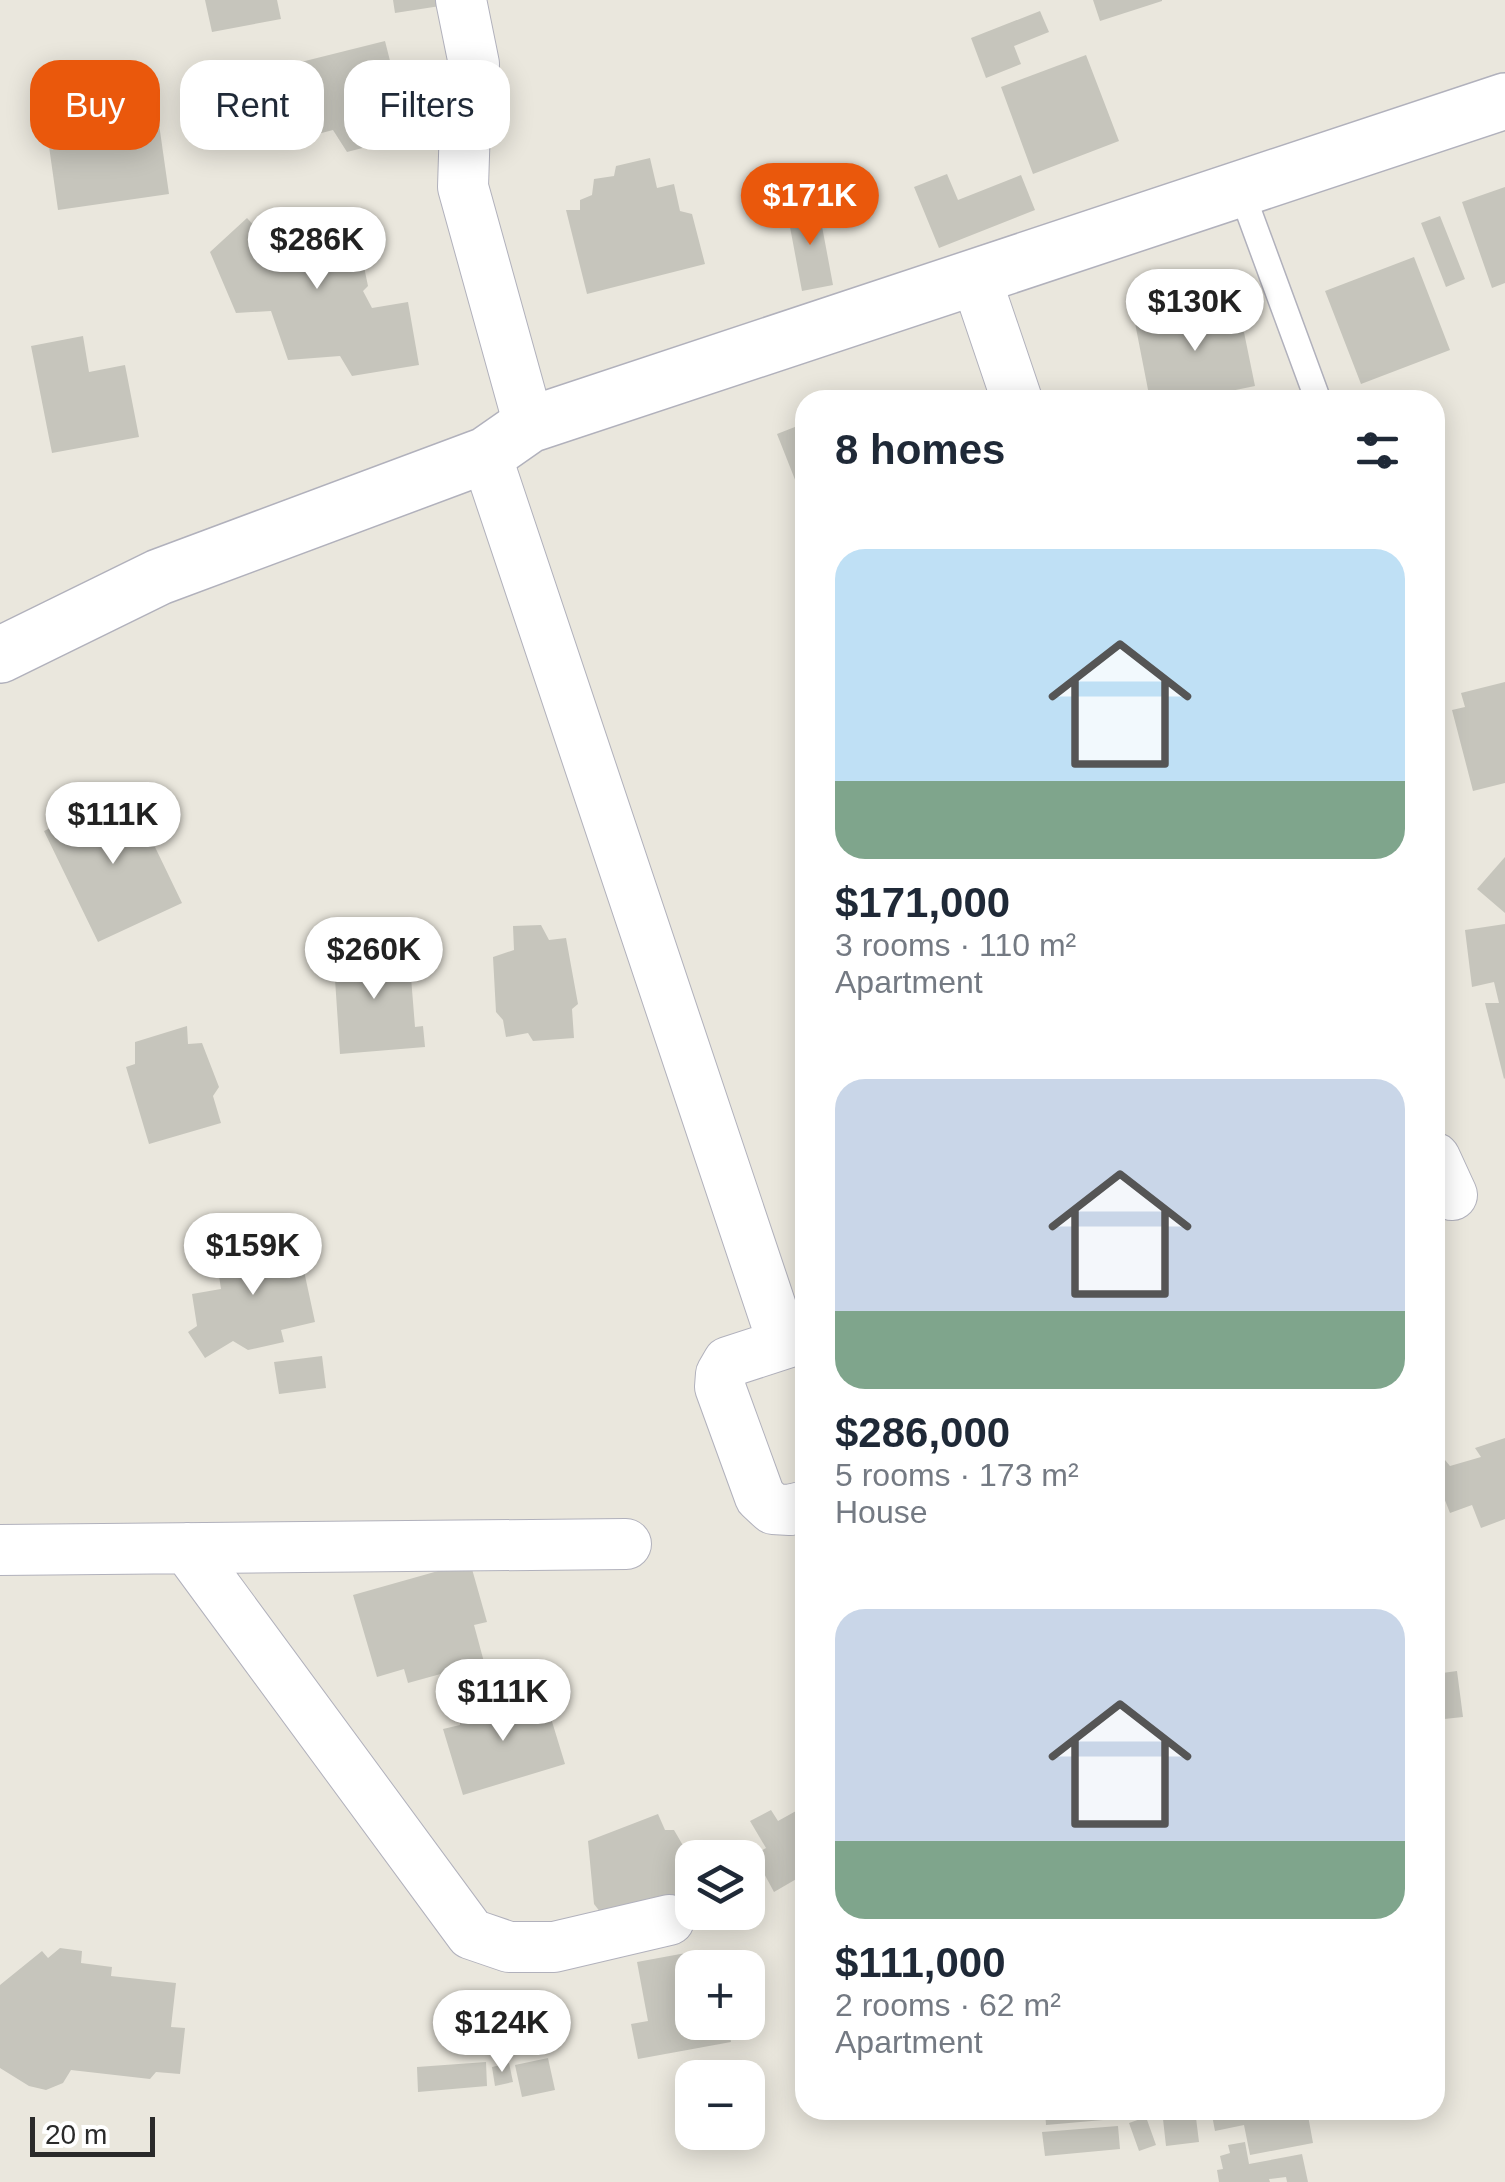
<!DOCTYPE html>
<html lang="en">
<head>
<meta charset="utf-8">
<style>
  body { margin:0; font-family:Arial,sans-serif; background:#f2f2f3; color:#1f2937; height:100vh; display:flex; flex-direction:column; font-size:38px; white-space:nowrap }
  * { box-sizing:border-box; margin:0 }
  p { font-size:32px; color:#747a83 }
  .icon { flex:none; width:55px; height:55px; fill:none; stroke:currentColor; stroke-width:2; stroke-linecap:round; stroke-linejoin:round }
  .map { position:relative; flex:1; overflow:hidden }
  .side { position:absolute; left:795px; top:390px; width:650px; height:1730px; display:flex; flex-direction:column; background:#fff; border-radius:30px; box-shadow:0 5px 25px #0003 }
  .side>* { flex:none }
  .hud { position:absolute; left:30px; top:60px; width:615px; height:90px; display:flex; gap:20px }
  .controls { position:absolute; left:675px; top:1840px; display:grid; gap:20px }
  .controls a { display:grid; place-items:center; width:90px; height:90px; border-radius:20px; background:#fff; box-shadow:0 5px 25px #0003; font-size:50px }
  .scale { position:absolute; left:30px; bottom:25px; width:125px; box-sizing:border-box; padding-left:10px; border:5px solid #2a2a2a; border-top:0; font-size:28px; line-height:35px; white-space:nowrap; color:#2a2a2a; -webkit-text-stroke:8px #fff; paint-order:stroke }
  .price { position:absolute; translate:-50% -85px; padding:0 22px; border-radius:35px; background:#fff; color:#222; font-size:32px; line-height:65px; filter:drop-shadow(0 2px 5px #0008) }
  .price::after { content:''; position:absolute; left:50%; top:60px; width:30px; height:22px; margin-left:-15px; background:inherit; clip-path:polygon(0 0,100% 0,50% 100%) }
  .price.on { background:#ea580c; color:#fff }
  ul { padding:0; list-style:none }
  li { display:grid; align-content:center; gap:20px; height:530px; padding:0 40px }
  li span { display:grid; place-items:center; height:310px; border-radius:30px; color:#555 }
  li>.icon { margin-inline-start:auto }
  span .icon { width:180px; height:180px; fill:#fffc; stroke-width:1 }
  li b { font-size:42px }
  h2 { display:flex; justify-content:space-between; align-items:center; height:120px; padding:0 40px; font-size:42px }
  .chip { padding:0 35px; border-radius:30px; background:#fff; box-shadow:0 5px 25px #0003; font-size:35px; line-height:90px }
  .chip.on { background:#ea580c; color:#fff }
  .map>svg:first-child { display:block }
  .building { fill:#c6c5bc }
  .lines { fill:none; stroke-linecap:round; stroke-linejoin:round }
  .service-casing { stroke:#b1b1bc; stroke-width:28 }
  .minor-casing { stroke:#b1b1bc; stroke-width:52 }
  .tertiary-casing { stroke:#b1b1bc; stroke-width:58 }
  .service { stroke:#fff; stroke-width:25 }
  .minor { stroke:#fff; stroke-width:50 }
  .tertiary { stroke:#fff; stroke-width:55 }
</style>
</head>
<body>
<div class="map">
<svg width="1505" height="2182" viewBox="0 0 1505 2182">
  <rect width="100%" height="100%" fill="#eae7dd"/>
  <path class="building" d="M 205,0 L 277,0 L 281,19 L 212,32 Z
    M 393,0 L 452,0 L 453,4 L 395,13 Z
    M 1093,0 L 1162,0 L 1162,1 L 1100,21 Z
    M 1040,11 L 1049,32 L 1014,46 L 1021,64 L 986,78 L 971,38 Z
    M 385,41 L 409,136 L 347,152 L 333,130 L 291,141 L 273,69 Z
    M 1086,55 L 1119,141 L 1033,174 L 1001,87 Z
    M 156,103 L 169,194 L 58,210 L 45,118 Z
    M 650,158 L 657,188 L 674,184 L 680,211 L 692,214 L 705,264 L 587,294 L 566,210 L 580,210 L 580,200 L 592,195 L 594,179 L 614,176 L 616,166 Z
    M 947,174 L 958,200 L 1021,175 L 1035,210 L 939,248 L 914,187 Z
    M 1505,187 L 1505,283 L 1492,288 L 1462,202 Z
    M 818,205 L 833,285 L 802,291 L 787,211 Z
    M 359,209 L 369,261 L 363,262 L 368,286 L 363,291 L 372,308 L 408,302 L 419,365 L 352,376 L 340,356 L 288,360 L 271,311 L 236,313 L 210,252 L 247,218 L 258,230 Z
    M 1440,216 L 1465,279 L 1446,287 L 1421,223 Z
    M 1414,257 L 1450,350 L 1361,384 L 1325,291 Z
    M 1238,303 L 1255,386 L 1187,400 L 1150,400 L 1135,323 Z
    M 83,336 L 89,372 L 125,365 L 139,437 L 52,453 L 31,346 Z
    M 805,423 L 805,505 L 777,434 Z
    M 1505,682 L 1505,783 L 1473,791 L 1452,710 L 1465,707 L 1461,693 Z
    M 128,791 L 182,903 L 98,942 L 44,831 Z
    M 1505,857 L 1505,913 L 1477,889 Z
    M 1505,924 L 1505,1078 L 1504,1079 L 1485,1003 L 1499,1003 L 1494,982 L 1472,987 L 1465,930 Z
    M 541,925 L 549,940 L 566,938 L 578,1004 L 572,1009 L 574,1038 L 533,1041 L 528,1033 L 506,1037 L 503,1020 L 496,1012 L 493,957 L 514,950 L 513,926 Z
    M 381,946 L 381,954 L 404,952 L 405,977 L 411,977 L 415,1027 L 423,1026 L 425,1047 L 340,1054 L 333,949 Z
    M 187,1026 L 188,1044 L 202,1043 L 219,1087 L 213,1096 L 221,1123 L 149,1144 L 126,1067 L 135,1064 L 135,1042 Z
    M 274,1240 L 279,1247 L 298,1243 L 315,1322 L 281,1330 L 284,1342 L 248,1350 L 233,1341 L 205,1358 L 188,1332 L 197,1326 L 192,1294 L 221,1289 L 215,1250 Z
    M 322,1356 L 326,1388 L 279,1394 L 274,1362 Z
    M 1505,1438 L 1505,1519 L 1481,1528 L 1472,1505 L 1450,1513 L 1435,1475 L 1435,1464 L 1445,1460 L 1450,1466 L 1481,1457 L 1475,1448 Z
    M 470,1562 L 487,1622 L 474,1625 L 484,1662 L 408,1683 L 404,1669 L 377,1677 L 353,1595 Z
    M 1457,1671 L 1463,1717 L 1435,1720 L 1435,1674 Z
    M 535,1692 L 543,1717 L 550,1715 L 565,1764 L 463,1795 L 443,1729 L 460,1725 L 460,1715 Z
    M 805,1806 L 805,1874 L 774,1892 L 754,1855 L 766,1848 L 750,1821 L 771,1810 L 778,1821 Z
    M 658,1814 L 665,1830 L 674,1830 L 692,1861 L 689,1909 L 604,1917 L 594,1904 L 588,1841 Z
    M 60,1948 L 82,1951 L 81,1963 L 112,1967 L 111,1976 L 176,1983 L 171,2027 L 185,2028 L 180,2074 L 156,2072 L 150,2079 L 71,2070 L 63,2083 L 46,2090 L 29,2086 L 0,2068 L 0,1985 L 42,1951 L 48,1958 Z
    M 702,1950 L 705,1968 L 692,1968 L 692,2022 L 728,2022 L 731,2042 L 638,2059 L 631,2024 L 648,2021 L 637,1962 Z
    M 548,2058 L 555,2090 L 522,2097 L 515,2065 Z
    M 486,2062 L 487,2086 L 418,2092 L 417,2067 Z
    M 509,2063 L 513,2082 L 495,2086 L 492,2067 Z
    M 1045,2110 L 1126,2110 L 1126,2118 L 1046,2125 Z
    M 1162,2110 L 1195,2110 L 1199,2142 L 1166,2146 Z
    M 1211,2110 L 1307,2110 L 1313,2143 L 1250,2155 L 1244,2125 L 1215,2131 Z
    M 1146,2117 L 1156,2145 L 1139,2151 L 1129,2123 Z
    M 1118,2126 L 1120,2149 L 1045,2156 L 1042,2132 Z
    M 1245,2142 L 1249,2164 L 1302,2154 L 1308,2182 L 1287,2182 L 1286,2177 L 1269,2179 L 1270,2182 L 1219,2182 L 1217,2170 L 1223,2169 L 1220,2156 L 1230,2153 L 1228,2145 Z"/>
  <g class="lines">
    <defs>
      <path id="service" d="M 1240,188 L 1318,400"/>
      <path id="minor" d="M 461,0 L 474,64 L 465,125 L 463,187 L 529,425
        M 975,276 L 1017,400
        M 486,455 L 783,1343
        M 1435,1158 L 1452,1195
        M 805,1337 L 728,1362 L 721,1374 L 720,1387 L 760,1497 L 773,1509 L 790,1510 L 805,1506
        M 187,1548 L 471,1934 L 509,1947 L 554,1947 L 669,1920
        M 0,1550 L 626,1544"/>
      <path id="tertiary" d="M 0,655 L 159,577 L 486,455 L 529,425 L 1505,101"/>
    </defs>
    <use href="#service" class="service-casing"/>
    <use href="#minor" class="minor-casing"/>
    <use href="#tertiary" class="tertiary-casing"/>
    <use href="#service" class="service"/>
    <use href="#minor" class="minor"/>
    <use href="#tertiary" class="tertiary"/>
  </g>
</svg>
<div class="controls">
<a><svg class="icon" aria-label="layers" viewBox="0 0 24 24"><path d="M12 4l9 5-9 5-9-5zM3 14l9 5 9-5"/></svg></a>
<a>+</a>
<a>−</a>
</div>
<div class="scale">20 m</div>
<b class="price on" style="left:810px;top:248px">$171K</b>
<b class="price" style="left:317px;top:292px">$286K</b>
<b class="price" style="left:1195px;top:354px">$130K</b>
<b class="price" style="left:113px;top:867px">$111K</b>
<b class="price" style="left:374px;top:1002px">$260K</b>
<b class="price" style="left:253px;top:1298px">$159K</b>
<b class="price" style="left:503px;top:1744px">$111K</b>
<b class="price" style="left:502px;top:2075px">$124K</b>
<div class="hud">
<a class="chip on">Buy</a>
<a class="chip">Rent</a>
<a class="chip">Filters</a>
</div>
<section class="side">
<h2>8 homes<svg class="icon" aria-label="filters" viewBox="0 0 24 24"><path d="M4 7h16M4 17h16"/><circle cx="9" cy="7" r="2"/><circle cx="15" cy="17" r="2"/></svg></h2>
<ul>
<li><span style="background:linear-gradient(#bfe0f5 75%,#7fa58c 0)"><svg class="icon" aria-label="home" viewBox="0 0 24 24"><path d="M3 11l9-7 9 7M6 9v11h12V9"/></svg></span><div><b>$171,000</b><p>3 rooms · 110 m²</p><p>Apartment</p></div></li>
<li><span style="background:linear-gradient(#c9d6e8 75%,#7fa58c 0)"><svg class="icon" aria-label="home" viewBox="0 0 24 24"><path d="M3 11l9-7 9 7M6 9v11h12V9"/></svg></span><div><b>$286,000</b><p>5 rooms · 173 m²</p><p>House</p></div></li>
<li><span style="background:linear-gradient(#c9d6e8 75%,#7fa58c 0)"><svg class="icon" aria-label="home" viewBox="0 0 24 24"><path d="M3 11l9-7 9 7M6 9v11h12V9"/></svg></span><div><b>$111,000</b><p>2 rooms · 62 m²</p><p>Apartment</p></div></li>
</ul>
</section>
</div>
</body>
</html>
